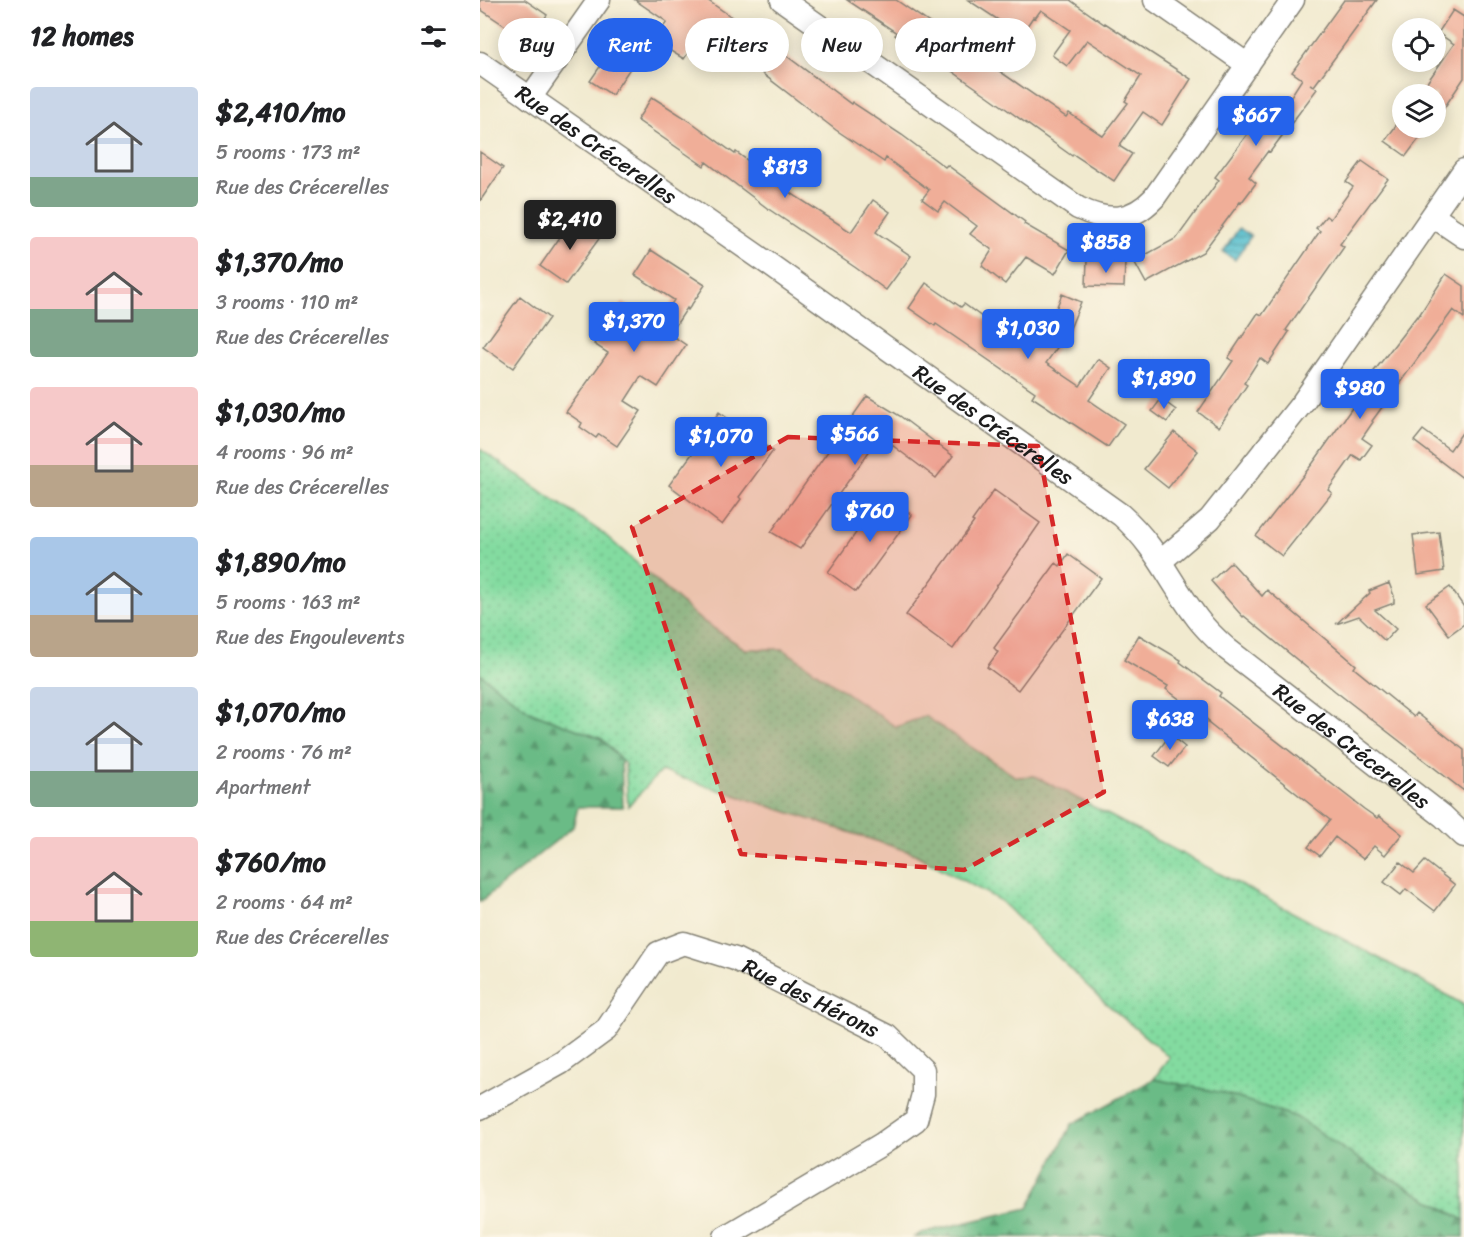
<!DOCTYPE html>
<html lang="en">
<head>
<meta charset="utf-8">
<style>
  body { margin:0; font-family:Sriracha,sans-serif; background:#f2f2f2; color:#202124; height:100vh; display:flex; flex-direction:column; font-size:22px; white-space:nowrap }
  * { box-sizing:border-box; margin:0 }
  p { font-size:20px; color:#757577 }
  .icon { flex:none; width:33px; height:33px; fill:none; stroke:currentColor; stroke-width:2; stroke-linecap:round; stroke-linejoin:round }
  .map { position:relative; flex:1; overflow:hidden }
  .drawer { display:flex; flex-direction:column; background:#fff; width:480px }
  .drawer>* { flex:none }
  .banner { position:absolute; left:18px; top:18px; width:570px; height:54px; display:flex; gap:12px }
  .controls { position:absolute; left:912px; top:18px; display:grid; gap:12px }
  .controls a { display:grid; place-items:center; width:54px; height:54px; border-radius:50%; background:#fff; box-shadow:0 3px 15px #0003; font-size:30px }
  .price { position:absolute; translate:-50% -51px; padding:0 14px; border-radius:6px; background:#2563eb; color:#fff; font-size:20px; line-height:39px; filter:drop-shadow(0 2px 3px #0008) }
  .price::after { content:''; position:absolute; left:50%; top:36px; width:18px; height:14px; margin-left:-9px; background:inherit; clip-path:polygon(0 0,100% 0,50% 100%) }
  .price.active { background:#222; color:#fff }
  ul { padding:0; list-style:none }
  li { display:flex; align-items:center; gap:18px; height:150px; padding:0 30px }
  li span { display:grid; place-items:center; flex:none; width:168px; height:120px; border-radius:6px; color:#555 }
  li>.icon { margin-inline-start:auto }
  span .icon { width:72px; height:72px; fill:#fffc; stroke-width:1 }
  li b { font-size:26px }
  h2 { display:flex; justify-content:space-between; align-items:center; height:72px; padding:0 30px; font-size:26px }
  .tag { padding:0 21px; border-radius:27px; background:#fff; box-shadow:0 3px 15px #0003; font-size:21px; line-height:54px }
  .tag.active { background:#2563eb; color:#fff }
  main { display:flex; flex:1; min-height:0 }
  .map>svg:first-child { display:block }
  .green { fill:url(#green-dots); stroke:#507c5e; stroke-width:1.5 }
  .forest { fill:url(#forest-firs); stroke:#436c51; stroke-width:1.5 }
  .water { fill:url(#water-rules); stroke:#386e76; stroke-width:1.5 }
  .building { fill:#f0ae98 }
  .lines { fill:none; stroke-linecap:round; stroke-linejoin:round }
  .minor-casing { stroke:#868376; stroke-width:25 }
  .minor { stroke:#fff; stroke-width:22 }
  .marked { fill:#d62828; fill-opacity:0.2; stroke:#d62828; stroke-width:4.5; stroke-dasharray:12 8; stroke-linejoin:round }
  .labels { text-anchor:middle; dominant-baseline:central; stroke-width:6; stroke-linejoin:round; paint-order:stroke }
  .street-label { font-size:22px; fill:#1c1c1c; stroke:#fcf5e5 }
</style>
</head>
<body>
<main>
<section class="drawer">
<h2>12 homes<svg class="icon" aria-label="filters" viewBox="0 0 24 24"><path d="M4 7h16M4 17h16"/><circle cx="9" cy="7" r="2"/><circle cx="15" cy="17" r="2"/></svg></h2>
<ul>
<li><span style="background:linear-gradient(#c9d6e8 75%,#7fa58c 0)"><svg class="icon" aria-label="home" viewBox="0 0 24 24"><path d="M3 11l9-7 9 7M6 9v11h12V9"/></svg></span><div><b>$2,410/mo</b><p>5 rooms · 173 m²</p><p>Rue des Crécerelles</p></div></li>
<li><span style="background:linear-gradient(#f6c9c9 60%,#7fa58c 0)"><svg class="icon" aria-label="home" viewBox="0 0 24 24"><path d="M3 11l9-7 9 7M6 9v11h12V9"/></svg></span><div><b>$1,370/mo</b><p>3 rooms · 110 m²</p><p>Rue des Crécerelles</p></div></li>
<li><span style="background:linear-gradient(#f6c9c9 65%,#b9a48a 0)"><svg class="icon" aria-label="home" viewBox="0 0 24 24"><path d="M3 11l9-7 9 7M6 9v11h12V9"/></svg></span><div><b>$1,030/mo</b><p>4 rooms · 96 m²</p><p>Rue des Crécerelles</p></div></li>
<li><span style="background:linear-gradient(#a9c7e8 65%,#b9a48a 0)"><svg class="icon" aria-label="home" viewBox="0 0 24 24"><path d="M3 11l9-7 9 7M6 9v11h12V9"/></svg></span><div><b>$1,890/mo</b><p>5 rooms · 163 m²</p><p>Rue des Engoulevents</p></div></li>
<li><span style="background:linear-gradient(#c9d6e8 70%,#7fa58c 0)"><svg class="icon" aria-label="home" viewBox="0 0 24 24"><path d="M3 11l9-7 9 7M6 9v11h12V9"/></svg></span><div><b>$1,070/mo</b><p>2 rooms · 76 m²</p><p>Apartment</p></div></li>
<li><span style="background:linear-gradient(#f6c9c9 70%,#8fb573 0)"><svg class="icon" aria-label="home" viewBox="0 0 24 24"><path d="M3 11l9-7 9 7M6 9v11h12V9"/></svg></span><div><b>$760/mo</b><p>2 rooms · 64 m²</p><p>Rue des Crécerelles</p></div></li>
</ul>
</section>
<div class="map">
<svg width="984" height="1237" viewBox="0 0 984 1237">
  <defs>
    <pattern id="green-dots" width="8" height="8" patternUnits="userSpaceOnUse" patternTransform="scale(1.5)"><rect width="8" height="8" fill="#83dba0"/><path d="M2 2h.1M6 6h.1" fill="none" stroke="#71bb89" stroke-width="1.8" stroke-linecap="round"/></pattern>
    <pattern id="forest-firs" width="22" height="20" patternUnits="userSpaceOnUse" patternTransform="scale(1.5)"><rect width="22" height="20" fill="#6abb86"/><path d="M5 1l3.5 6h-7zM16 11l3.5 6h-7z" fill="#56976d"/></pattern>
    <pattern id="water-rules" width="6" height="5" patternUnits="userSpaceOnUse" patternTransform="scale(1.5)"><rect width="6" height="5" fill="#54bfcf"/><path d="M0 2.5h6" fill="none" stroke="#459aa7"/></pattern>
  </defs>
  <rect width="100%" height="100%" fill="#fcf5e5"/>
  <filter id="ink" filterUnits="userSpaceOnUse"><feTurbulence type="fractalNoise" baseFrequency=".0167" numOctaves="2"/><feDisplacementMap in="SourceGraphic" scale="12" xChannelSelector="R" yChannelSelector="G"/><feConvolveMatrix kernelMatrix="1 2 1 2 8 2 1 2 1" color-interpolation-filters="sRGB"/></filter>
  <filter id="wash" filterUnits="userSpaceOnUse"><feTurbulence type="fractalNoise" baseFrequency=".008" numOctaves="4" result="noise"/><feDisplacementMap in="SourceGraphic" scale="24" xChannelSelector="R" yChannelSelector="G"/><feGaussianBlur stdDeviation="1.35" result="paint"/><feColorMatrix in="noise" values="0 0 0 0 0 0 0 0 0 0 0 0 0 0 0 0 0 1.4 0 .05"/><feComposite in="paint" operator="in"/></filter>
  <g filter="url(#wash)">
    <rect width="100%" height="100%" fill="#f1eacf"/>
    <path class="green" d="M 0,449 L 124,534 L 218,618 L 265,649 L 303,649 L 416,727 L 445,716 L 536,777 L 555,776 L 929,974 L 984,1005 L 984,1220 L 891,1167 L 816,1117 L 743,1093 L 674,1079 L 689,1057 L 621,999 L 521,901 L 433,853 L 181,771 L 148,806 L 145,764 L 122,739 L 51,712 L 0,674 Z"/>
    <path class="forest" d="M 0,674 L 51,712 L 122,739 L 141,760 L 143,807 L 98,807 L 93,827 L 0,902 Z
      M 674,1079 L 743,1093 L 816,1117 L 891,1167 L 984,1220 L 984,1237 L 434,1237 L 441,1233 L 548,1208 L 592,1124 Z"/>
    <path class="water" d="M 759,228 L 771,236 L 755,260 L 743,252 Z"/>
    <g id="blocks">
      <path class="building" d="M 0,0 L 45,0 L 67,15 L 54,34 L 35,21 L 30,29 L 0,9 Z
        M 155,0 L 227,0 L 253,18 L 250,23 L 276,41 L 280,36 L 371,104 L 372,102 L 422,135 L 465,167 L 467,165 L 545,222 L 544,224 L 589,250 L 575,274 L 546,257 L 525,284 L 502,266 L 512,250 L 490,234 L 497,226 L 465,202 L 458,211 L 442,199 L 449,190 L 406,158 L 404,162 L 356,130 L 254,52 L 252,54 L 221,33 L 204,59 L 189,50 L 188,51 L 173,41 L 187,22 Z
        M 367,0 L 416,0 L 586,117 L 589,113 L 623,136 L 648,103 L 645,101 L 661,76 L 607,40 L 587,66 L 572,55 L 590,30 L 561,10 L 555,18 L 553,17 L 541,35 L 488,0 L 590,0 L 624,24 L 625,23 L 711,79 L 682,125 L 663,112 L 639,146 L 652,154 L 634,181 L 593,154 L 592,156 L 508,96 L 447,54 L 446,55 L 415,35 L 417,33 Z
        M 864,0 L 897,0 L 834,86 L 830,84 L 837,89 L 790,152 L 788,151 L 769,177 L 776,183 L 761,203 L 760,202 L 723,252 L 666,283 L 654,261 L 697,238 L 739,180 L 735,177 L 775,124 L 773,122 L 793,95 L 806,104 L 822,79 L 812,72 Z
        M 973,10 L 984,17 L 984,78 L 956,120 L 956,94 L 939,94 L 974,44 L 958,33 Z
        M 130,52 L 151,67 L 132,95 L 110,81 Z
        M 172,97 L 210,121 L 255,154 L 256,152 L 287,175 L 286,177 L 371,232 L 393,200 L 410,212 L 396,232 L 431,256 L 406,290 L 376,268 L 287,208 L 226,162 L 224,166 L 157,120 Z
        M 922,117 L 922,128 L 947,128 L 926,156 L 905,141 Z
        M 0,152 L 23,168 L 0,201 Z
        M 882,161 L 908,179 L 860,244 L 864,247 L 806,330 L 809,332 L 788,364 L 780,358 L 764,383 L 767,385 L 739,427 L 718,412 L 753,361 L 748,358 L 778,313 L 782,315 L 840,231 L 836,228 L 846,216 L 850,219 L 873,187 L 866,182 Z
        M 94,217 L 121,236 L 86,284 L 60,266 Z
        M 171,250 L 225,285 L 208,310 L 207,308 L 190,334 L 206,345 L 178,387 L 161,376 L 145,401 L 161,411 L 137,446 L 119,434 L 116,438 L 100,427 L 102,423 L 86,412 L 128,353 L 114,344 L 121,332 L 118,330 L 134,306 L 138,309 L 143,303 L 178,325 L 194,300 L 155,275 Z
        M 607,260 L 645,261 L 644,287 L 606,286 Z
        M 966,274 L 984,286 L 984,318 L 973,310 L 892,421 L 893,422 L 882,438 L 892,445 L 881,460 L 873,455 L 848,490 L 852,493 L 802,556 L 776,536 L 833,463 L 884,391 L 881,388 L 937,316 L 938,317 Z
        M 446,283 L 481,307 L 484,304 L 550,352 L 568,329 L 582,294 L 601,302 L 589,331 L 566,363 L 600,386 L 618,359 L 631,368 L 609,400 L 644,424 L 628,447 L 552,397 L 555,392 L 456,324 L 455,326 L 429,308 Z
        M 40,296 L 69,318 L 33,368 L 3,347 Z
        M 387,396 L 420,416 L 473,456 L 456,478 L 400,436 L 320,549 L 291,532 Z
        M 681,399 L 696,410 L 687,422 L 672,411 Z
        M 239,412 L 293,451 L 259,497 L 261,499 L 242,525 L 189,485 L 223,439 L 221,438 Z
        M 943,430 L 970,450 L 984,430 L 984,479 L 934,441 Z
        M 694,432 L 718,451 L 688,488 L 664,469 Z
        M 514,490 L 560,523 L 473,649 L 426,615 L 494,522 L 492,521 Z
        M 403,495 L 432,515 L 376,592 L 348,572 Z
        M 959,532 L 964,571 L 938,575 L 933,535 Z
        M 588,554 L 621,578 L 538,690 L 507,667 L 518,652 L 514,648 L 576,563 L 580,566 Z
        M 751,562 L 782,596 L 787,590 L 876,665 L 874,668 L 934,717 L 937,713 L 984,750 L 984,791 L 855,691 L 764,616 L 763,617 L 731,581 Z
        M 909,583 L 914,596 L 914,603 L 895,610 L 916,629 L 905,641 L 879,616 L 856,624 L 890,593 L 889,591 Z
        M 970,587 L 984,607 L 984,624 L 969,635 L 946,604 Z
        M 659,635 L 701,660 L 700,662 L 741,693 L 739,696 L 884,809 L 897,818 L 899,816 L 922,834 L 905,855 L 894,846 L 883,859 L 855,837 L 840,856 L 828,847 L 850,820 L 728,723 L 729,721 L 686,689 L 688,686 L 644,660 Z
        M 690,735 L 705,747 L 689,767 L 674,756 Z
        M 945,861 L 975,885 L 955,911 L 926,889 L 921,895 L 904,882 L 920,862 L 934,873 Z"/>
    </g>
  </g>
  <g filter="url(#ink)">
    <use href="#blocks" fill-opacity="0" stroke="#868376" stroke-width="1.5"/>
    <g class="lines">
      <defs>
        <g id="minor">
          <path d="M 302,0 L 598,208 C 628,222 650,223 674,198 L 813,0"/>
          <path d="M 675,0 L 768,65"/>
          <path id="s1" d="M 0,63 L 286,262 L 641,515 C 676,546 689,580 715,615 C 724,628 736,639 747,649 L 963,816 L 984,836"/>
          <path d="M 50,98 L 119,0"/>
          <path d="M 953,216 L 984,237"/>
          <path d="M 681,561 L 730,519 L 823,402 L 984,170"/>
          <path id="s2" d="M 0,1108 L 81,1063 L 126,1030 L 178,953 L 204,943 L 255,959 L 408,1036 L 443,1070 L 443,1094 L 436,1120 L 402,1144 L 245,1237"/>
        </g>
      </defs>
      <use href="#minor" class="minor-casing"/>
      <use href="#minor" class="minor"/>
    </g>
  </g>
  <path class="marked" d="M 308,437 L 558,446 L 624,792 L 484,870 L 261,854 L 152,527 Z"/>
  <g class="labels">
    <g class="street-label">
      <text stroke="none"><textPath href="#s1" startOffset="142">Rue des Crécerelles</textPath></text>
      <text stroke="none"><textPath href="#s1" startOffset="628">Rue des Crécerelles</textPath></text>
      <text stroke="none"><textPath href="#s1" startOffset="1114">Rue des Crécerelles</textPath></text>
      <text stroke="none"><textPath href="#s2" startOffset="408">Rue des Hérons</textPath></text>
    </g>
  </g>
</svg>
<div class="controls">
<a><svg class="icon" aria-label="locate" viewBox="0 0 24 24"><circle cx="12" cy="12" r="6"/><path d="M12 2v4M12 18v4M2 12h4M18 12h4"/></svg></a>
<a><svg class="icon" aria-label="layers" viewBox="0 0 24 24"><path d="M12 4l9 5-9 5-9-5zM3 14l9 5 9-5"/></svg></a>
</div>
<b class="price" style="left:776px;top:147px">$667</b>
<b class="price" style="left:305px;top:199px">$813</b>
<b class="price active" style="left:90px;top:251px">$2,410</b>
<b class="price" style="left:626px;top:274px">$858</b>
<b class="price" style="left:154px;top:353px">$1,370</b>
<b class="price" style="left:548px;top:360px">$1,030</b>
<b class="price" style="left:684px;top:410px">$1,890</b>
<b class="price" style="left:880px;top:420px">$980</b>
<b class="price" style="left:375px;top:466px">$566</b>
<b class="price" style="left:241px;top:468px">$1,070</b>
<b class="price" style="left:390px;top:543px">$760</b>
<b class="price" style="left:690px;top:751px">$638</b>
<div class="banner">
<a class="tag">Buy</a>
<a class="tag active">Rent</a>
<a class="tag">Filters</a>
<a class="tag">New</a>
<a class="tag">Apartment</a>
</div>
</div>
</main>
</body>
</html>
